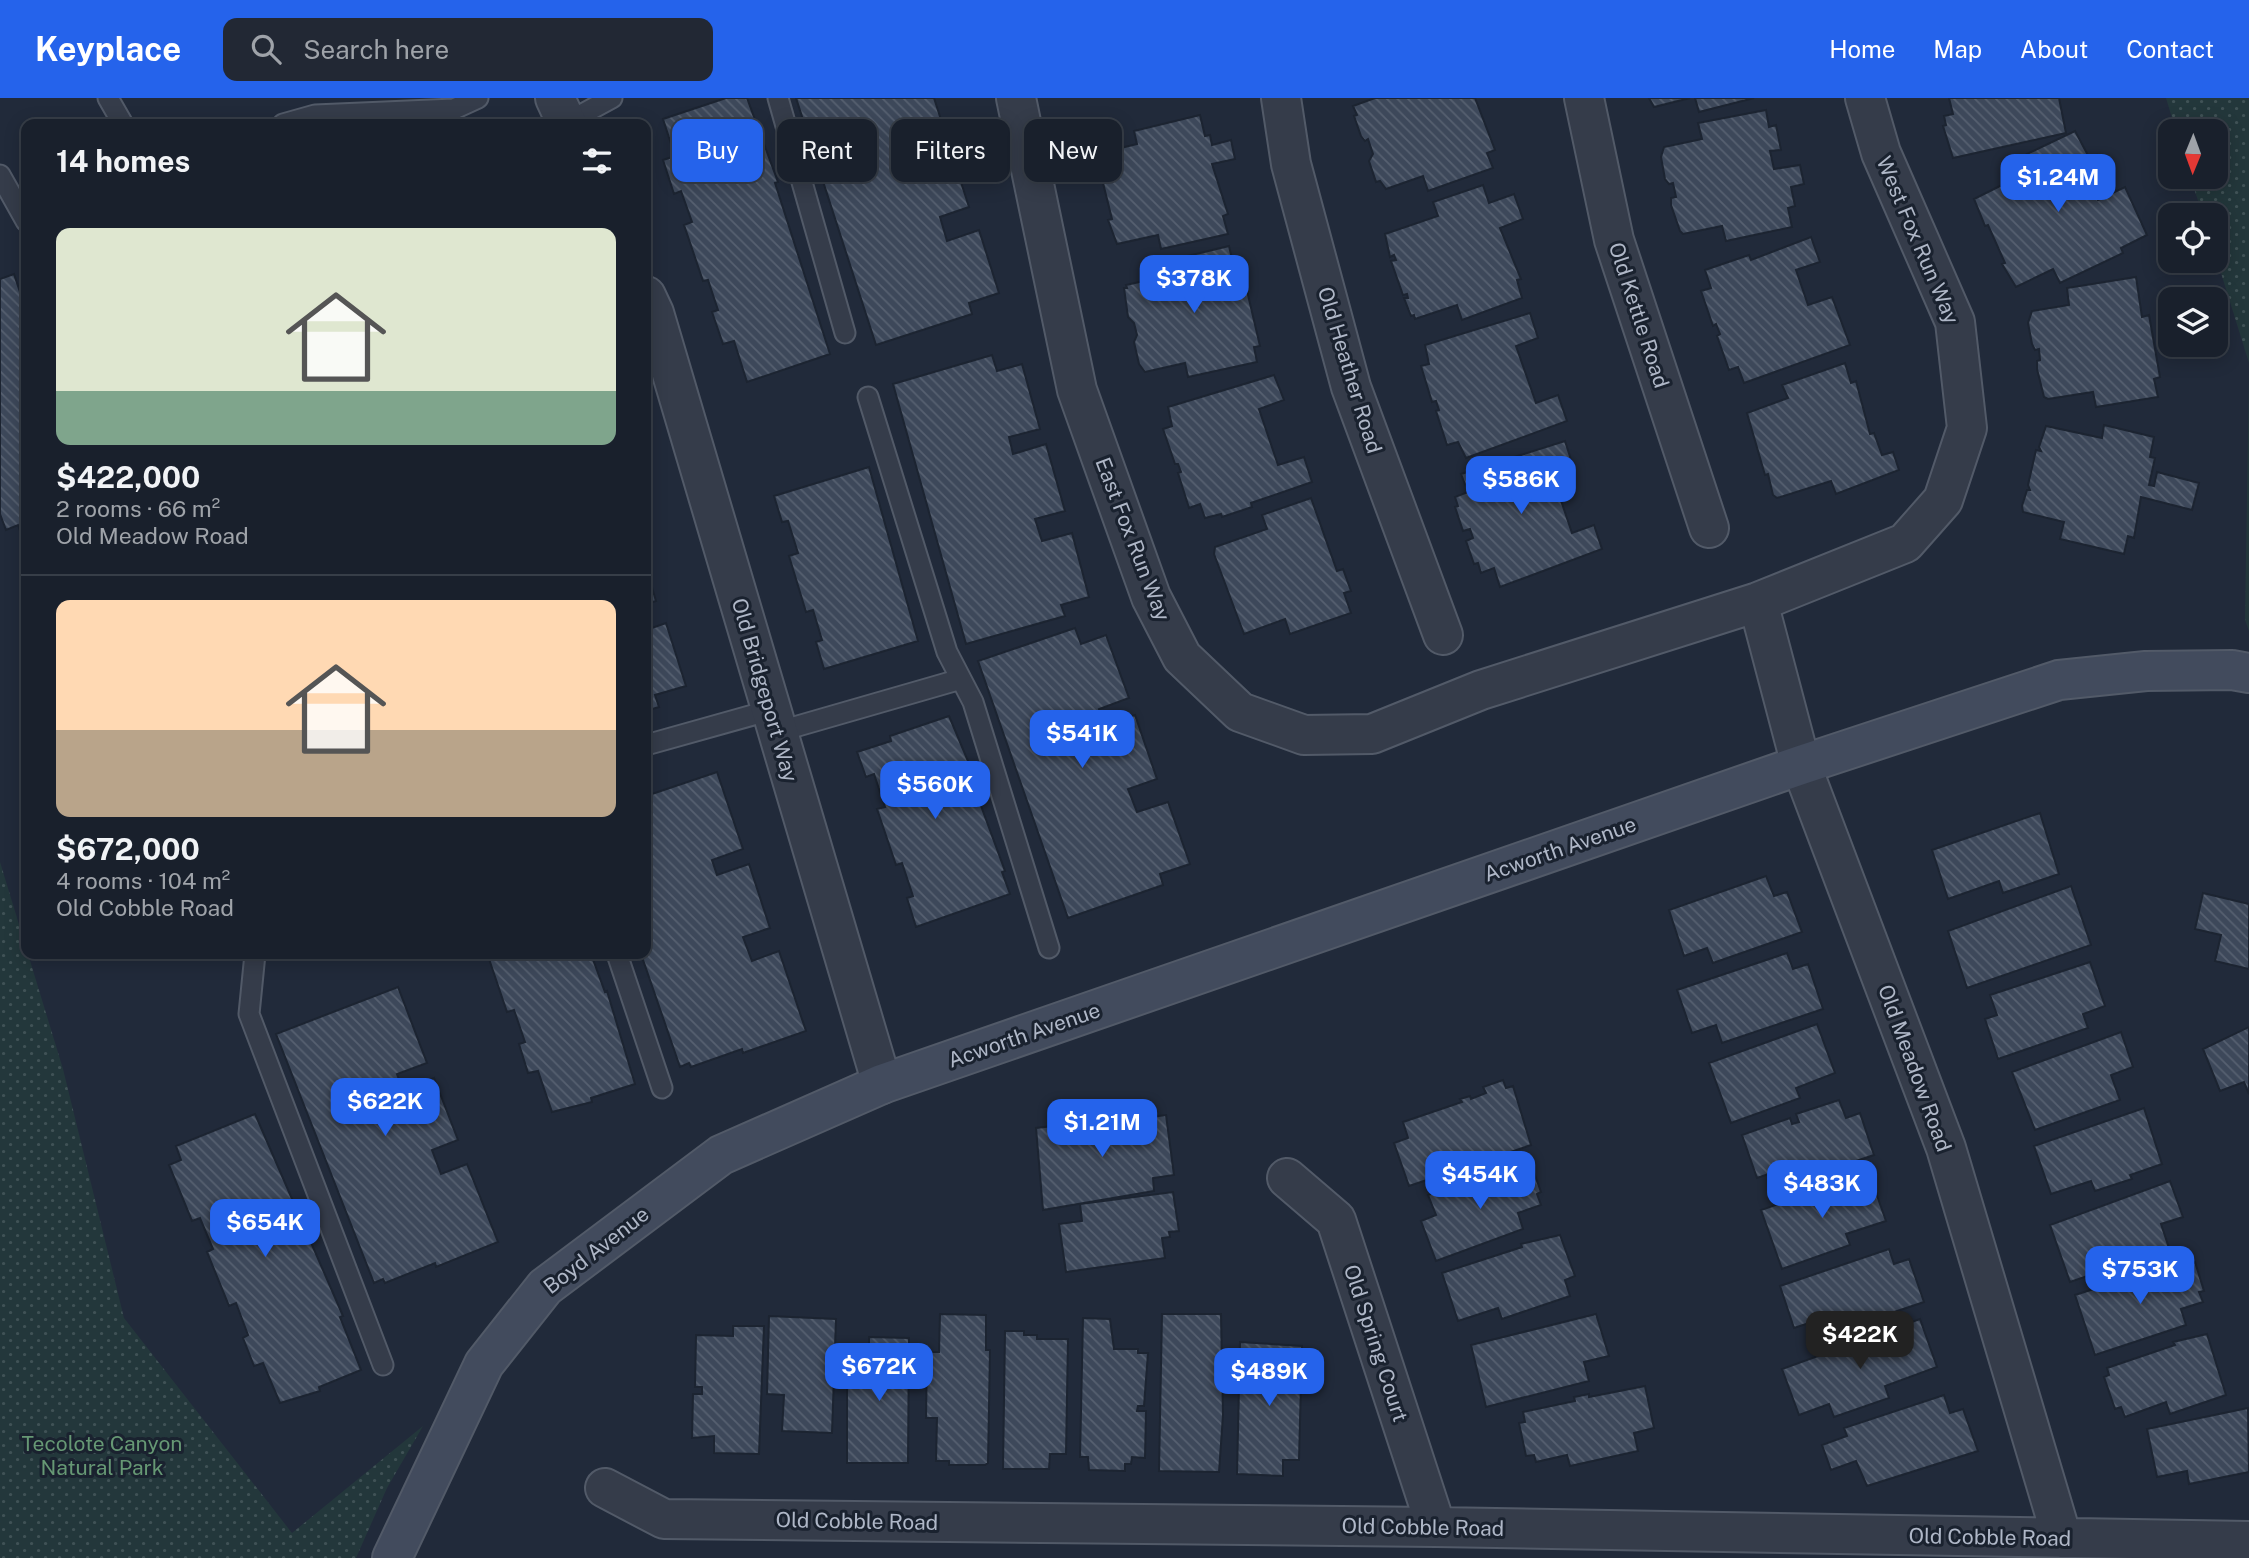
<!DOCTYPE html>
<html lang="en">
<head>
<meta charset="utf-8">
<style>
  body { margin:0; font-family:"Public Sans",sans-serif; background:#222834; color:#f1f3f6; height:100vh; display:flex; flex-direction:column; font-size:26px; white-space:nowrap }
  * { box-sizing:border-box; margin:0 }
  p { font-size:23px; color:#9fa3a9 }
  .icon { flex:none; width:38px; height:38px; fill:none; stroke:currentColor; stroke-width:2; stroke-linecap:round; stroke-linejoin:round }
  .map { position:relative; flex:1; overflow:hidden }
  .side { position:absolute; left:21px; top:21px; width:630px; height:840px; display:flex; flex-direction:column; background:#19202c; border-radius:14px; box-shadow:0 4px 18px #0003,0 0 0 2px #373e48 }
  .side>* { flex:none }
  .banner { position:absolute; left:672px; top:21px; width:665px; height:63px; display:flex; gap:14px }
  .needle { width:46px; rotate:181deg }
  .tools { position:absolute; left:2158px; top:21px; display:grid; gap:14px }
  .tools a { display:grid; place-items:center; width:70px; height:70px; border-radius:14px; background:#19202c; box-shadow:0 4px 18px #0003,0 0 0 2px #373e48; font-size:35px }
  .price { position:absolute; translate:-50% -60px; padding:0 16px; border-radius:14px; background:#2563eb; color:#fff; font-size:23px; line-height:46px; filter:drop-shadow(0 2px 4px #0008) }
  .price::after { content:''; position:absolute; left:50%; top:42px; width:21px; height:16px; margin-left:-10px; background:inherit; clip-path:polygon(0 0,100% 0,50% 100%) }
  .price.current { background:#222; color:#fff }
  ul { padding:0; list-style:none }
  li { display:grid; align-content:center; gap:14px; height:371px; padding:0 35px }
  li+li { border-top:2px solid #373e48 }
  li span { display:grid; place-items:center; height:217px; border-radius:14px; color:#555 }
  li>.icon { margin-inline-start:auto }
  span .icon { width:126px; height:126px; fill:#fffc; stroke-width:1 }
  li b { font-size:30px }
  h2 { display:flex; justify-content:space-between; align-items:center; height:84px; padding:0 35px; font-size:30px }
  .pill { padding:0 24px; border-radius:14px; background:#19202c; box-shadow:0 4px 18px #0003,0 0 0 2px #373e48; font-size:24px; line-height:63px }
  .pill.current { background:#2563eb; color:#fff }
  header { display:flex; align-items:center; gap:42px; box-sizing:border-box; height:98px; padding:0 35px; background:#2563eb; color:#fff }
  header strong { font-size:33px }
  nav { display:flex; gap:38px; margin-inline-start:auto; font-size:24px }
  .search { width:490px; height:63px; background:#222834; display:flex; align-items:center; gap:18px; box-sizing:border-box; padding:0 24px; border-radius:14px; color:#9fa3a9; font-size:26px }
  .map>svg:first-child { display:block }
  .park { fill:url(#park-dots) }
  .building { fill:url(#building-back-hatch); stroke:#1c2431; stroke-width:2 }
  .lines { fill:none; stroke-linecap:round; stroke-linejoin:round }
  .lane-casing { stroke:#525a68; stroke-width:23 }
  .street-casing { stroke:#525a68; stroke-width:42 }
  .secondary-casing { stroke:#525a68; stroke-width:42 }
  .lane { stroke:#353c4a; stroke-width:19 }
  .street { stroke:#353c4a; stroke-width:38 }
  .secondary { stroke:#424b5d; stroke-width:38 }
  .labels { text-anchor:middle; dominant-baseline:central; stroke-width:6; stroke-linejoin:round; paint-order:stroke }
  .street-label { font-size:21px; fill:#afb7c7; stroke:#1a222f }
  .park-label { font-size:21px; fill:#669874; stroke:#1a222f }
</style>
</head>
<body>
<header>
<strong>Keyplace</strong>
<div class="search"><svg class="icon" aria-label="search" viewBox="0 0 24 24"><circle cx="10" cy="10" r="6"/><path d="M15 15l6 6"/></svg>Search here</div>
<nav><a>Home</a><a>Map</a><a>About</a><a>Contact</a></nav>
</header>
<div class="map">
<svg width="2249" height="1460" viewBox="0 0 2249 1460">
  <defs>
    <pattern id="park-dots" width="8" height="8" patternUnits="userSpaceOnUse" patternTransform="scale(1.75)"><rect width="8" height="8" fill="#23373b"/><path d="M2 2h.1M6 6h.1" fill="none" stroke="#405256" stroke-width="1.8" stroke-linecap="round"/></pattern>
    <pattern id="building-back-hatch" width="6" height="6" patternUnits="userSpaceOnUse" patternTransform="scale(1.75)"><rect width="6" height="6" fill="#3d485a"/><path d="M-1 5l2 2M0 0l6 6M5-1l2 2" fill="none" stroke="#566070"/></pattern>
  </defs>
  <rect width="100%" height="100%" fill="#212a3a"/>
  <path class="park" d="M 2166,0 L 2249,0 L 2249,265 L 2216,159 L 2216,117 L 2203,117 L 2190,79 L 2216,79 L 2216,33 L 2176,33 Z
    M 2249,275 L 2249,533 L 2245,522 Z
    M 0,764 L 63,971 L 124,1220 L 292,1435 L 423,1328 L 387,1390 L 356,1460 L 0,1460 Z"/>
  <path class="building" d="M 726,0 L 747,0 L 778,84 L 775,85 L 830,256 L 747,284 L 734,243 L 723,246 L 712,214 L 718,212 L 708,182 L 703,183 L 684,127 L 692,124 L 681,93 L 674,96 L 663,62 L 675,58 L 663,21 Z
    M 796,0 L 934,0 L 943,28 L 912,38 L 917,54 L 948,44 L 969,109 L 940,119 L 947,143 L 979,132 L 999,195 L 969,205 L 972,216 L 876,247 Z
    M 1375,0 L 1475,0 L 1495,52 L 1487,55 L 1493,70 L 1428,93 L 1423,78 L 1386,91 L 1380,83 L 1376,84 L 1369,63 L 1373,56 L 1368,41 L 1365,43 L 1361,38 L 1354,18 L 1357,17 L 1353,8 Z
    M 1649,0 L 1690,0 L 1654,9 Z
    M 1695,0 L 1754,0 L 1699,14 Z
    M 1949,0 L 2059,0 L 2066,35 L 1953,60 L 1943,28 L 1946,27 L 1944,18 L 1953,16 Z
    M 1766,12 L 1769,29 L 1776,27 L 1781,52 L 1770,53 L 1774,71 L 1800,67 L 1804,86 L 1791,89 L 1795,108 L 1788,110 L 1792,129 L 1726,143 L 1722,128 L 1683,136 L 1680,133 L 1671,107 L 1671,100 L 1676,99 L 1673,85 L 1669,86 L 1665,81 L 1661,59 L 1664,49 L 1702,41 L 1698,25 Z
    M 1200,17 L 1205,38 L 1210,37 L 1212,47 L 1231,42 L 1235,61 L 1212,66 L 1228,116 L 1223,118 L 1228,136 L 1161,151 L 1158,137 L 1117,146 L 1108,122 L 1112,121 L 1102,81 L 1099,82 L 1096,56 L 1137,46 L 1134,33 Z
    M 2075,33 L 2090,61 L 2097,57 L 2111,86 L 2094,94 L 2098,102 L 2125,89 L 2147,137 L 2121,150 L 2123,155 L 2060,185 L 2053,171 L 2016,189 L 2002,166 L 2005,165 L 1988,127 L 1985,128 L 1974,101 L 2012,82 L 2007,73 L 2030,62 L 2027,56 Z
    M 1483,87 L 1489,105 L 1514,96 L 1523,121 L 1500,130 L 1521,181 L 1517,182 L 1522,200 L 1462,222 L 1457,207 L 1415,221 L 1414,217 L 1411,218 L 1404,200 L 1408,200 L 1407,196 L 1403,197 L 1391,163 L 1396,162 L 1394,157 L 1390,159 L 1385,136 L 1438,118 L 1433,104 Z
    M 1811,139 L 1820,164 L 1796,172 L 1808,207 L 1832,199 L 1850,247 L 1744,285 L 1738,269 L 1729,272 L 1717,238 L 1720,236 L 1716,226 L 1713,228 L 1701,193 L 1711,190 L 1705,172 L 1749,157 L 1751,162 Z
    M 1229,148 L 1233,165 L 1240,163 L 1260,248 L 1254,249 L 1257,264 L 1188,279 L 1185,265 L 1145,274 L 1139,266 L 1134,244 L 1137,237 L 1134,225 L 1128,219 L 1124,190 L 1127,190 L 1126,187 L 1166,178 L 1163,164 Z
    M 14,176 L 26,212 L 26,450 L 18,427 L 6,432 L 0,416 L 0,181 Z
    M 2136,179 L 2142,219 L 2149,217 L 2160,279 L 2154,281 L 2158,299 L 2096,309 L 2093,294 L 2048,301 L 2044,299 L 2037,271 L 2037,263 L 2040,262 L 2039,251 L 2035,252 L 2032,246 L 2028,225 L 2032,213 L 2069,207 L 2067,190 Z
    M 1530,215 L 1538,240 L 1516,248 L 1536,305 L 1558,297 L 1567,323 L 1466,360 L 1458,344 L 1447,347 L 1436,313 L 1439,312 L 1436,303 L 1432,304 L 1421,268 L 1429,266 L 1425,247 Z
    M 992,257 L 997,273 L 1022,266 L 1040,331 L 1009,339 L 1013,356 L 1046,346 L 1065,413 L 1035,421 L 1042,443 L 1072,435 L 1089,499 L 1061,507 L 1065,518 L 966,546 L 893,286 Z
    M 1845,265 L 1851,285 L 1856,283 L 1870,336 L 1874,335 L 1882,357 L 1893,354 L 1899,372 L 1836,396 L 1831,383 L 1777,400 L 1773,397 L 1768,376 L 1765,377 L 1747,315 L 1788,300 L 1782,287 Z
    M 1274,277 L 1284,302 L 1259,311 L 1278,367 L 1304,359 L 1312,384 L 1251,405 L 1252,409 L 1222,419 L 1221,416 L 1205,420 L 1200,406 L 1189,410 L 1178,375 L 1181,374 L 1178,366 L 1175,366 L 1163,331 L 1172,328 L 1168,309 Z
    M 2104,327 L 2154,339 L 2150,359 L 2155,360 L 2149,387 L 2154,388 L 2157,374 L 2199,385 L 2192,412 L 2141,399 L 2134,440 L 2128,438 L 2124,456 L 2060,441 L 2064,424 L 2023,414 L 2022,408 L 2027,392 L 2030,392 L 2028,387 L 2036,352 L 2041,353 L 2039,349 L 2046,328 L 2102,340 Z
    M 1565,343 L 1573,368 L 1552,376 L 1572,435 L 1594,427 L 1602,451 L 1500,489 L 1494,470 L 1481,475 L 1478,465 L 1474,466 L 1466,443 L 1473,440 L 1470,431 L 1463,433 L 1455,409 L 1458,408 L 1455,399 L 1468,394 L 1461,376 Z
    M 869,369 L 918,543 L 824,571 L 816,544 L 822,542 L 813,512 L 806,514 L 789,458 L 798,455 L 788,423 L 782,424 L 774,398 Z
    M 1311,400 L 1337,473 L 1343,471 L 1351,493 L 1344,495 L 1351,515 L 1290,536 L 1285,521 L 1244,536 L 1214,456 L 1215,449 L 1267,431 L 1262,417 Z
    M 646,470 L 656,503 L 646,506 Z
    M 666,525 L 686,588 L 655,597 L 659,609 L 646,613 L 646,532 Z
    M 1075,530 L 1081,546 L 1106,537 L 1129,600 L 1099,611 L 1104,627 L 1135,617 L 1157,681 L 1128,691 L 1137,714 L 1168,704 L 1190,766 L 1160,776 L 1163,787 L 1068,820 L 978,563 Z
    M 949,618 L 970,668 L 967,670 L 1005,773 L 1002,774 L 1010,796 L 916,829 L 907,800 L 913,798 L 902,765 L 896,767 L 877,711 L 885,709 L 874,676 L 866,679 L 857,654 L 891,643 L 890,638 Z
    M 717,674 L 743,751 L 712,762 L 717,777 L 749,766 L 770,830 L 743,839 L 752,863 L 779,853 L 806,933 L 743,955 L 742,951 L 691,969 L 689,965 L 680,969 L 641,856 L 646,856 L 646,698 Z
    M 2040,715 L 2059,776 L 2003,795 L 1999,783 L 1948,801 L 1932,752 Z
    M 1766,778 L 1774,798 L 1787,794 L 1802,834 L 1713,865 L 1707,850 L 1684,858 L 1669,812 Z
    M 2071,788 L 2091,847 L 1967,890 L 1948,833 Z
    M 2203,795 L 2249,806 L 2249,871 L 2215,863 L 2221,837 L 2195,831 Z
    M 1787,855 L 1793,871 L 1808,866 L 1823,911 L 1722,945 L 1716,927 L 1692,935 L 1677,892 Z
    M 494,856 L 591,856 L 605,894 L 607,893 L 635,986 L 591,1000 L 592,1004 L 552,1014 L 538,973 L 528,975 L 519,946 L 525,944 L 514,912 L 507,914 L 488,858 Z
    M 2090,864 L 2105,908 L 2083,916 L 2088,930 L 1998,961 L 1985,921 L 1997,917 L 1990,897 Z
    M 398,889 L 427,965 L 397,976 L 403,992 L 434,980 L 458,1042 L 432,1052 L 441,1076 L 467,1066 L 498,1144 L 436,1169 L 435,1165 L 385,1185 L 383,1181 L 374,1185 L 276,936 Z
    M 1817,926 L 1835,975 L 1796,990 L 1800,1000 L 1731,1025 L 1709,965 Z
    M 2249,929 L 2249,996 L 2244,984 L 2220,993 L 2203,951 Z
    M 2121,934 L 2133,969 L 2111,977 L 2120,1002 L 2035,1032 L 2012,974 Z
    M 1503,982 L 1506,990 L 1513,988 L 1531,1047 L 1409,1088 L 1394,1045 L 1408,1040 L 1403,1024 L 1462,1004 L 1460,1001 L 1470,998 L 1471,1001 L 1486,995 L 1483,989 Z
    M 1839,1002 L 1846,1020 L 1860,1015 L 1874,1057 L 1785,1087 L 1780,1072 L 1757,1080 L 1742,1037 L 1790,1020 L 1792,1026 L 1799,1024 L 1796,1016 Z
    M 2144,1010 L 2162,1066 L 2130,1077 L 2132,1081 L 2095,1093 L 2091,1083 L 2051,1096 L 2034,1048 Z
    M 255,1016 L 343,1218 L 340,1219 L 361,1272 L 319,1289 L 320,1293 L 280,1305 L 263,1265 L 254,1268 L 243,1240 L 248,1237 L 236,1205 L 229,1208 L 207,1154 L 213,1151 L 200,1120 L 192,1123 L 169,1067 L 181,1062 L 176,1048 Z
    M 1150,1017 L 1150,1019 L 1166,1017 L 1174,1077 L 1153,1080 L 1154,1093 L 1043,1112 L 1036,1030 Z
    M 1526,1066 L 1528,1070 L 1532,1069 L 1541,1094 L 1537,1096 L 1541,1107 L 1518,1115 L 1523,1131 L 1436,1163 L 1421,1123 L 1436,1117 L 1428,1097 L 1470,1082 L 1473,1090 L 1480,1088 L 1478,1083 Z
    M 1869,1075 L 1886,1123 L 1846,1136 L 1850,1147 L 1782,1171 L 1761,1112 Z
    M 2170,1083 L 2183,1119 L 2161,1126 L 2169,1150 L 2070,1184 L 2050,1127 Z
    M 1173,1094 L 1179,1133 L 1169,1134 L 1170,1139 L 1162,1140 L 1165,1160 L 1066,1174 L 1059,1126 L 1082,1123 L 1080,1106 Z
    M 1560,1137 L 1575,1178 L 1565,1182 L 1570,1198 L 1502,1221 L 1498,1210 L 1458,1223 L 1442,1175 L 1522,1149 L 1521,1146 Z
    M 1889,1151 L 1894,1166 L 1909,1161 L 1924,1204 L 1823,1238 L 1818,1222 L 1794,1230 L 1780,1188 Z
    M 2188,1161 L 2190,1166 L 2195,1164 L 2204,1193 L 2199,1194 L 2203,1204 L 2181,1211 L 2186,1227 L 2095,1257 L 2075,1197 Z
    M 940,1216 L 986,1217 L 986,1252 L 990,1252 L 988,1365 L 985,1367 L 949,1367 L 949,1363 L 936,1363 L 937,1320 L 926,1320 L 927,1254 L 939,1254 Z
    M 1162,1216 L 1221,1216 L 1223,1317 L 1219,1374 L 1159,1373 Z
    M 1596,1216 L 1609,1258 L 1584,1264 L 1589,1283 L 1486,1309 L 1471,1247 Z
    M 769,1218 L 836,1221 L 832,1335 L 782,1333 L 784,1297 L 767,1296 Z
    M 1083,1220 L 1110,1221 L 1114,1251 L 1138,1251 L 1138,1255 L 1148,1255 L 1144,1308 L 1138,1308 L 1137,1313 L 1146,1313 L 1145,1360 L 1132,1359 L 1131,1366 L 1125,1366 L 1125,1373 L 1089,1372 L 1088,1359 L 1080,1359 Z
    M 1920,1221 L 1937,1269 L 1885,1288 L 1889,1300 L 1834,1319 L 1829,1306 L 1799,1317 L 1782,1271 Z
    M 733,1228 L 764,1228 L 759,1356 L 714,1355 L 714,1338 L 692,1340 L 693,1296 L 702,1296 L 702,1289 L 695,1289 L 696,1237 L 733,1238 Z
    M 1005,1233 L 1024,1233 L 1024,1237 L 1037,1237 L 1037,1241 L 1068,1241 L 1066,1356 L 1050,1356 L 1049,1371 L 1003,1371 Z
    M 2207,1236 L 2226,1297 L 2170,1316 L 2166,1304 L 2125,1319 L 2121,1309 L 2115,1311 L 2104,1279 L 2109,1277 L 2107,1270 L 2175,1247 L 2173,1244 Z
    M 869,1239 L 909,1240 L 908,1365 L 847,1365 L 847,1259 L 869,1259 Z
    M 1240,1244 L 1302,1248 L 1299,1362 L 1283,1362 L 1283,1378 L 1237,1376 Z
    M 1645,1288 L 1654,1330 L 1634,1335 L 1638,1353 L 1570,1368 L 1567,1357 L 1536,1364 L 1534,1357 L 1526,1358 L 1519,1325 L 1525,1324 L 1523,1314 L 1575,1303 L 1574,1299 L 1589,1296 L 1589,1299 Z
    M 1944,1297 L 1950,1315 L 1963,1311 L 1978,1353 L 1867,1388 L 1856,1363 L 1831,1372 L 1822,1347 L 1847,1338 L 1844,1330 Z
    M 2248,1310 L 2249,1374 L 2189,1386 L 2187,1373 L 2157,1379 L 2147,1331 Z"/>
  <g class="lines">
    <defs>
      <path id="lane" d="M 108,0 L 123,26
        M 778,0 L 845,235
        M 566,25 L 612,0
        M 283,26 L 315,17 L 454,11 L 478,0
        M 0,77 L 26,123
        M 868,299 L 947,554 L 973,604 L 1049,850
        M 777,634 L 961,581
        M 646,647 L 771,612
        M 255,856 L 249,916 L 383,1267
        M 617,856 L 662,990"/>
      <path id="street" d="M 555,0 L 567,26
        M 1016,0 L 1077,292 L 1151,499 L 1182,559 L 1240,614 L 1304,637 L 1372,636 L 1481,592 L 1758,504 L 1905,445 L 1943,402 L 1967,330 L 1955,224 L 1881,55 L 1865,0
        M 1281,0 L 1291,66 L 1351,289 L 1443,537
        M 1584,0 L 1614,142 L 1709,430
        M 646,198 L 654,215 L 882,986
        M 1758,504 L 1801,667 L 1946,1050 L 2062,1440
        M 1287,1080 L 1336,1122 L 1436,1429
        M 605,1390 L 664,1421 L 1436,1429 L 2249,1443"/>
      <path id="secondary" d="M 392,1460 L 484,1266 L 545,1189 L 721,1057 L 882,986 L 1801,667 L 2059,582 L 2146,573 L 2232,572 L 2249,575"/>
    </defs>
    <use href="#lane" class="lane-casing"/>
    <use href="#street" class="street-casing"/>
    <use href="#secondary" class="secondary-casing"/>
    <use href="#lane" class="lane"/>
    <use href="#street" class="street"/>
    <use href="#secondary" class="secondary"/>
  </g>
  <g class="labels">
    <g class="street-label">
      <text transform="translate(1918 142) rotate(67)">West Fox Run Way</text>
      <text transform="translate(1639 217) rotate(72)">Old Kettle Road</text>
      <text transform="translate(1350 272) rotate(73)">Old Heather Road</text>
      <text transform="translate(1133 441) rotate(69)">East Fox Run Way</text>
      <text transform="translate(765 592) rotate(74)">Old Bridgeport Way</text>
      <text transform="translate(1560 751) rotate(-19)">Acworth Avenue</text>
      <text transform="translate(1024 937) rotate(-19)">Acworth Avenue</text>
      <text transform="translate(1915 970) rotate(70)">Old Meadow Road</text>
      <text transform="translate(596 1152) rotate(-38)">Boyd Avenue</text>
      <text transform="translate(1376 1245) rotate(72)">Old Spring Court</text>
      <text transform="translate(857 1423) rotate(1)">Old Cobble Road</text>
      <text transform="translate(1423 1429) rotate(1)">Old Cobble Road</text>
      <text transform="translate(1990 1439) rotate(1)">Old Cobble Road</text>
    </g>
    <g class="park-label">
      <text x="102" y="1345">Tecolote Canyon<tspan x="102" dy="24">Natural Park</tspan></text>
    </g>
  </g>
</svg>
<div class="tools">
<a><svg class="needle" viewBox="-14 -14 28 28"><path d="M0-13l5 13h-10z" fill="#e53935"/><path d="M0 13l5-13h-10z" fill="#9fa3a9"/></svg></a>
<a><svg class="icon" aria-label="locate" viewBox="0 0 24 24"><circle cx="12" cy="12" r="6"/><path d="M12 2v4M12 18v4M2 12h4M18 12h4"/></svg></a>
<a><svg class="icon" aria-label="layers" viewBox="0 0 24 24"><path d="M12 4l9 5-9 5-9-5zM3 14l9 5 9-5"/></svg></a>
</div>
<b class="price" style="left:2058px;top:116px">$1.24M</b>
<b class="price" style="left:1194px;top:217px">$378K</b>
<b class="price" style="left:1521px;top:418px">$586K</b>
<b class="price" style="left:1082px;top:672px">$541K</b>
<b class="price" style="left:935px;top:723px">$560K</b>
<b class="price" style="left:385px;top:1040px">$622K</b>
<b class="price" style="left:1102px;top:1061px">$1.21M</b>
<b class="price" style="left:1480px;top:1113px">$454K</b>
<b class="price" style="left:1822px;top:1122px">$483K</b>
<b class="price" style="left:265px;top:1161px">$654K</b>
<b class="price" style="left:2140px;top:1208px">$753K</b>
<b class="price current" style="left:1860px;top:1273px">$422K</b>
<b class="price" style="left:879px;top:1305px">$672K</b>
<b class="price" style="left:1269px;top:1310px">$489K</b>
<div class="banner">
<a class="pill current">Buy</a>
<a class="pill">Rent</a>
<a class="pill">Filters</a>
<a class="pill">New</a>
</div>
<section class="side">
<h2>14 homes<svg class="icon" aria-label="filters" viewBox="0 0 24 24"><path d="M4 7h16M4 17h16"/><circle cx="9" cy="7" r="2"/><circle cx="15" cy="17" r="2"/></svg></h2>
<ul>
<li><span style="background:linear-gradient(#dfe7d0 75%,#7fa58c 0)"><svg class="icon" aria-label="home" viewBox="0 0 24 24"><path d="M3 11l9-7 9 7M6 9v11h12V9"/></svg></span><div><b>$422,000</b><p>2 rooms · 66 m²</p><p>Old Meadow Road</p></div></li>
<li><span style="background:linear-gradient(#ffd9b3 60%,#b9a48a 0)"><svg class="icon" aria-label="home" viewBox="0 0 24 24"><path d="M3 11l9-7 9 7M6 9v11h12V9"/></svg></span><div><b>$672,000</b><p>4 rooms · 104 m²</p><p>Old Cobble Road</p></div></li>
</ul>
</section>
</div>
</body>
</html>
